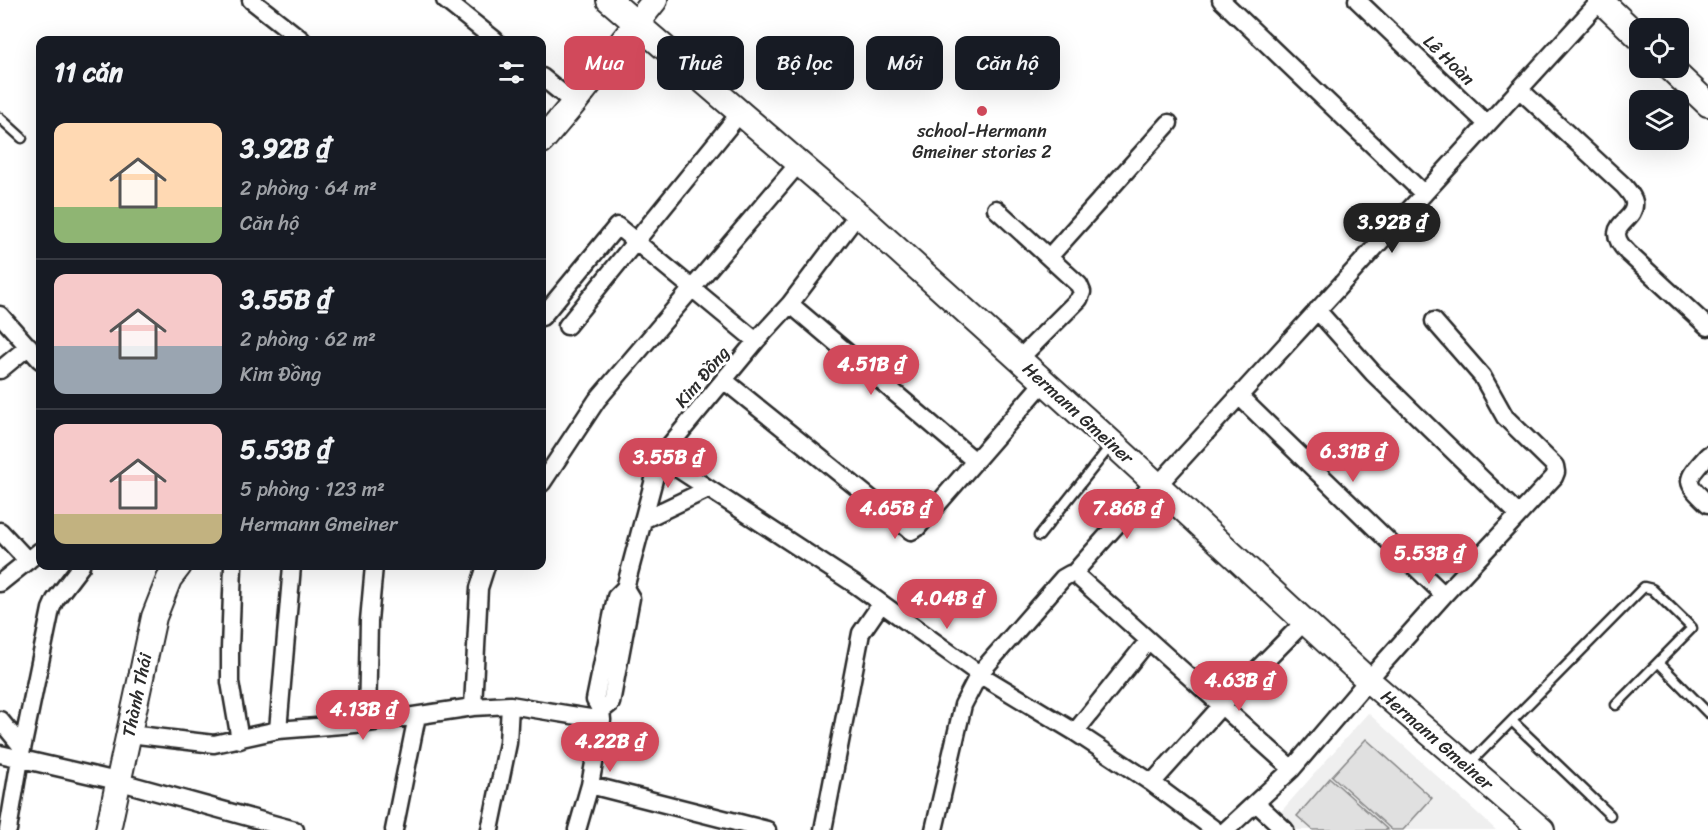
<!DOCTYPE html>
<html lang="vi">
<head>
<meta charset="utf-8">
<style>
  body { margin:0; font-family:Sriracha,sans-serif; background:#20242c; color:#f1f3f6; height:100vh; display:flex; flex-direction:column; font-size:22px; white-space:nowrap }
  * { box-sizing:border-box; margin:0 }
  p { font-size:20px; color:#9ea1a6 }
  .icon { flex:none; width:33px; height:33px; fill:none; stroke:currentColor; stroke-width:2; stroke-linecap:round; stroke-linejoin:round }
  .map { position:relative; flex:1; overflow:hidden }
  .details { position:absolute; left:36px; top:36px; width:510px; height:534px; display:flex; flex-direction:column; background:#171b24; border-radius:12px; box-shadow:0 6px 24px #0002 }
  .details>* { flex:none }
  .banner { position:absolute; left:564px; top:36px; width:570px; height:54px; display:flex; gap:12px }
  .controls { position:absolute; left:1629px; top:18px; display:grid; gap:12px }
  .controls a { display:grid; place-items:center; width:60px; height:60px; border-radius:12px; background:#171b24; box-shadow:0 6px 24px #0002; font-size:30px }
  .price { position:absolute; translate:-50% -51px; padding:0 14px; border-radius:21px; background:#d1495b; color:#fff; font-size:20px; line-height:39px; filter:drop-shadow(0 2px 3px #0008) }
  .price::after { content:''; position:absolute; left:50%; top:36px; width:18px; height:14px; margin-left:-9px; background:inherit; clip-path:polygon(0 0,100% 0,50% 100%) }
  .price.current { background:#222; color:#fff }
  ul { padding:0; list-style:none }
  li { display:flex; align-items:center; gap:18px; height:150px; padding:0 18px }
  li+li { border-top:2px solid #363941 }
  li span { display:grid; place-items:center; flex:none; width:168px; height:120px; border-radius:12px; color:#555 }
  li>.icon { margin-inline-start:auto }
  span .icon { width:72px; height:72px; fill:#fffc; stroke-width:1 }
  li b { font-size:26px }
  h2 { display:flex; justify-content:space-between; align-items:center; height:72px; padding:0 18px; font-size:26px }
  .pill { padding:0 21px; border-radius:12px; background:#171b24; box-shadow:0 6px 24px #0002; font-size:21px; line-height:54px }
  .pill.current { background:#d1495b; color:#fff }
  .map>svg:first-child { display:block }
  .built { fill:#efefef }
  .green { fill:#e0e0e0; stroke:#868686; stroke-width:1.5 }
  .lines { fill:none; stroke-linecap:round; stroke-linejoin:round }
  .lane-casing { stroke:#2b2b2b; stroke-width:13 }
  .street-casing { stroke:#2b2b2b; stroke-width:21 }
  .secondary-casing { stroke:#2b2b2b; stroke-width:28 }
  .lane { stroke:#fff; stroke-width:8 }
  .street { stroke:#fff; stroke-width:16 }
  .secondary { stroke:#fff; stroke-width:24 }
  .poi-dot { fill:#d1495b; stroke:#fff; stroke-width:2 }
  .labels { text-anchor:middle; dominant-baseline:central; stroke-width:6; stroke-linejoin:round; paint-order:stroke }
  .street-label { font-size:18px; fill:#2b2b2b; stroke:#fff }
  .poi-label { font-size:18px; fill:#2b2b2b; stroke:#fff }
</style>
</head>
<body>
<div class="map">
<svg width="1708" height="830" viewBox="0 0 1708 830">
  <rect width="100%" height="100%" fill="#fff"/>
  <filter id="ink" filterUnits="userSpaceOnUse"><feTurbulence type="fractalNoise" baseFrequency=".0167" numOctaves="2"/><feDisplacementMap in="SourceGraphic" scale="12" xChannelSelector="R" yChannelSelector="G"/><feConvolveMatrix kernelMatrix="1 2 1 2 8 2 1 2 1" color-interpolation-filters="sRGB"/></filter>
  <g filter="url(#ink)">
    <path class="built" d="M 1368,713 L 1496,830 L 1295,830 L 1278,815 Z"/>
    <path class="green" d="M 1366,739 L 1432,798 L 1403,830 L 1392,830 L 1332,776 Z
      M 1330,778 L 1388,830 L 1313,830 L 1297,816 Z"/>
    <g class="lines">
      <defs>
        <path id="lane" d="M 0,118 L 22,138
          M 1039,536 L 1112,444
          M 1659,663 L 1708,713
          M 1512,721 L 1610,815
          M 1468,765 L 1644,587 L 1652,589 L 1692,628 L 1616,705"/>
        <path id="street" d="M 251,0 L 302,40
          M 445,0 L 495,40
          M 1221,0 L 1424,194
          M 1357,0 L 1487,124
          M 542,77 L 574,103
          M 1519,89 L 1624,186 C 1628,191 1633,196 1634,202 C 1637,223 1599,224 1628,253 L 1708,327
          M 996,209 L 1079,285 L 1082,292 L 1079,299 L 1019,359
          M 1049,257 L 1169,123
          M 790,304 L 975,461
          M 1317,310 L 1373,373 L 1518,514
          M 0,315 L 40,360
          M 542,317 L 617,226 L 756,341
          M 567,326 L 740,113
          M 0,370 L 29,346
          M 725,381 L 911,531 L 917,528 L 1043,383
          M 1239,396 L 1444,595
          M 1708,455 C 1685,481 1683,480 1708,504
          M 660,457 L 856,585 L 979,674 L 1075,732 L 1152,783 L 1215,830
          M 542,483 L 597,400 L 799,163
          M 1157,486 L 1601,0
          M 643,520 L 708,489
          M 0,531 L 28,561
          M 233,566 L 230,649 L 230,682 L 240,740
          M 1073,574 L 1154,483
          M 0,583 L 40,551
          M 473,707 L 479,588 L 486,566
          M 601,711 L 611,703 L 631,598 L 625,588 L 660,457 L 756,341 L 790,304 L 858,214
          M 0,720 L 22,747
          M 367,723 L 369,621 L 374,566
          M 278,730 L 292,566
          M 1075,732 L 1148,641
          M 129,734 L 214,744 L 278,730 L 367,723 L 473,707 L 510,705 L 602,720
          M 0,754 L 117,781 L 295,830
          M 1152,783 L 1222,705 L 1306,620
          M 590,785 L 767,830
          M 1256,803 L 1285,830
          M 8,830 L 20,759 L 51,609 L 55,600 L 81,566
          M 394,830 L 417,716
          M 490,830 L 508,743 L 510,705
          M 577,830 L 590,785 L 602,720 L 601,711 L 595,700 L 616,597 L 625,588
          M 823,830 L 861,633 L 881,604
          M 934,830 L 963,705 L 979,674 L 1063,578 L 1070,574 L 1076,575 L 1292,769
          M 1226,830 L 1292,769 L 1368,680 L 1444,595 L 1554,477 L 1556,472 L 1555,466 L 1505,417 L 1482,376 L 1434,321"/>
        <path id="secondary" d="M 609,0 L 858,214 L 1112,443 L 1368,680 L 1542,830
          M 1600,0 L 1640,38
          M 1670,68 L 1708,104
          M 542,141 L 574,103 L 655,0
          M 108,830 L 154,617 L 169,579 L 179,566"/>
      </defs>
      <use href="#lane" class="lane-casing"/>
      <use href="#street" class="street-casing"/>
      <use href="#secondary" class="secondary-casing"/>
      <use href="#lane" class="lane"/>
      <use href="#street" class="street"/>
      <use href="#secondary" class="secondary"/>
    </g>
  </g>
  <circle class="poi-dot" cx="982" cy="111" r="6"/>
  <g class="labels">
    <g class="street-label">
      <text transform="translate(1449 60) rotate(44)">Lê Hoàn</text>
      <text transform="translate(702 377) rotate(-50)">Kim Đồng</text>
      <text transform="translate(1078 413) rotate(42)">Hermann Gmeiner</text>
      <text transform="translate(137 695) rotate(-78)">Thành Thái</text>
      <text transform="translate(1437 740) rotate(41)">Hermann Gmeiner</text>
    </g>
    <g class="poi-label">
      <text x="982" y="131">school-Hermann<tspan x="982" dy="21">Gmeiner stories 2</tspan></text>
    </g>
  </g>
</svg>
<div class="controls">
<a><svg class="icon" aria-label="locate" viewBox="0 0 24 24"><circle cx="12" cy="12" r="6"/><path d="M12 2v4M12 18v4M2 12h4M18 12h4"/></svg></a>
<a><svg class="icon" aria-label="layers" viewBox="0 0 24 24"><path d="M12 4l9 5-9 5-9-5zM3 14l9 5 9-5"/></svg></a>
</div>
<b class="price current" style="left:1392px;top:254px">3.92B ₫</b>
<b class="price" style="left:871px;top:396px">4.51B ₫</b>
<b class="price" style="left:1353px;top:483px">6.31B ₫</b>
<b class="price" style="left:668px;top:489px">3.55B ₫</b>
<b class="price" style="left:895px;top:540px">4.65B ₫</b>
<b class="price" style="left:1127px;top:540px">7.86B ₫</b>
<b class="price" style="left:1429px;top:585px">5.53B ₫</b>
<b class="price" style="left:947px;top:630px">4.04B ₫</b>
<b class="price" style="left:1239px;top:712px">4.63B ₫</b>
<b class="price" style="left:363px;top:741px">4.13B ₫</b>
<b class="price" style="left:610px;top:773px">4.22B ₫</b>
<div class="banner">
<a class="pill current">Mua</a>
<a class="pill">Thuê</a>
<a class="pill">Bộ lọc</a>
<a class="pill">Mới</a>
<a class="pill">Căn hộ</a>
</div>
<section class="details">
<h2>11 căn<svg class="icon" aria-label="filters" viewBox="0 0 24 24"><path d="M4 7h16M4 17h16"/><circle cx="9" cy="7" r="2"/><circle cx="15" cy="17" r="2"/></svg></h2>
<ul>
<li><span style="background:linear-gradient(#ffd9b3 70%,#8fb573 0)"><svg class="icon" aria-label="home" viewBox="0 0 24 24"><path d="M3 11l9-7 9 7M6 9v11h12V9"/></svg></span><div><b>3.92B ₫</b><p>2 phòng · 64 m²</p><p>Căn hộ</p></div></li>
<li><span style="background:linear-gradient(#f6c9c9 60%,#9aa5b1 0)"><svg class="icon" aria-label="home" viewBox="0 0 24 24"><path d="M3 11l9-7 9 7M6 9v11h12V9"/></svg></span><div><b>3.55B ₫</b><p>2 phòng · 62 m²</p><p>Kim Đồng</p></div></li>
<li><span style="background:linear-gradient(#f6c9c9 75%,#c2b280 0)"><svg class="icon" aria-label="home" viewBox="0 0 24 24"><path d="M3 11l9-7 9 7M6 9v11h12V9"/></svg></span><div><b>5.53B ₫</b><p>5 phòng · 123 m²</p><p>Hermann Gmeiner</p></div></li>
</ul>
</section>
</div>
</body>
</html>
